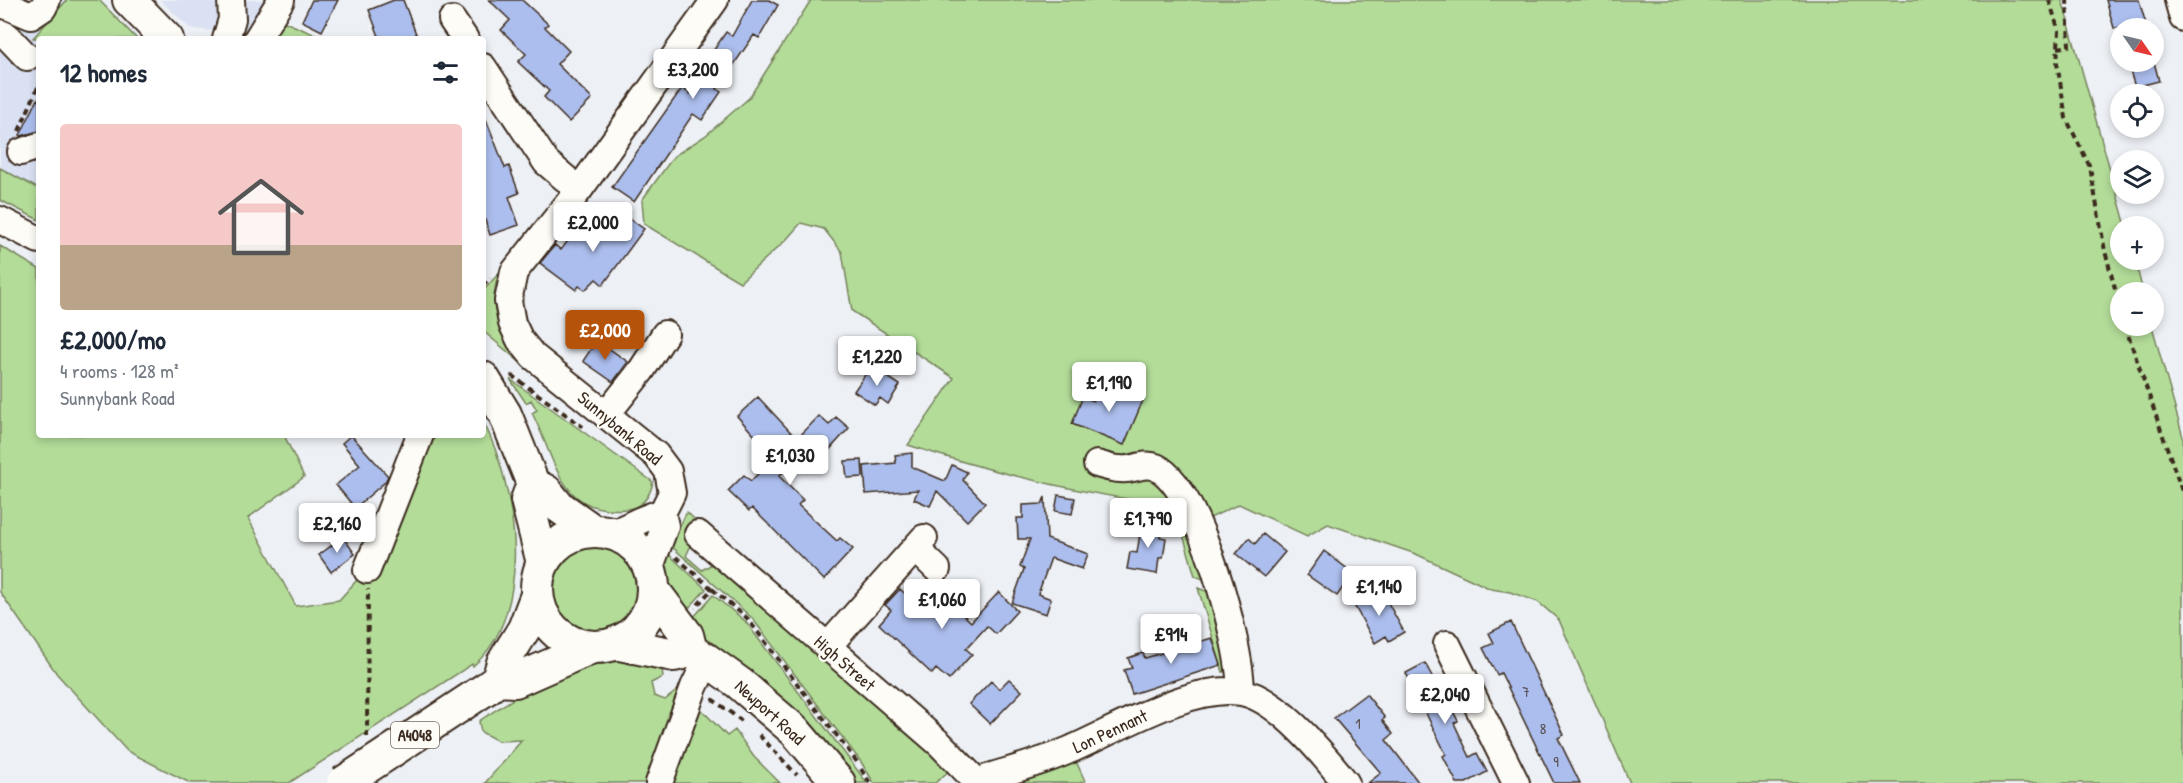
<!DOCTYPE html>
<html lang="en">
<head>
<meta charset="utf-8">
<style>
  body { margin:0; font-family:"Patrick Hand",sans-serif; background:#f6f6f7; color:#1f2937; height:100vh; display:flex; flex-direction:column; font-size:22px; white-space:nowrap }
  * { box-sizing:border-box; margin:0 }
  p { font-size:20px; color:#747a83 }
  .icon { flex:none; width:33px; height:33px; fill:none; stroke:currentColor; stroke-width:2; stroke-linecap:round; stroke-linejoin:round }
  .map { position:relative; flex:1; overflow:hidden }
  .drawer { position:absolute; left:36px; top:36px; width:450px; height:402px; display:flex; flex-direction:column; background:#fff; border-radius:6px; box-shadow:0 3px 9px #0003 }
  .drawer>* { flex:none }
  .needle { width:39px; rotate:124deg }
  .controls { position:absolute; left:2110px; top:18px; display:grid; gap:12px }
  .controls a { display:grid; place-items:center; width:54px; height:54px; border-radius:50%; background:#fff; box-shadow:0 3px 9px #0003; font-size:30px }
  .price { position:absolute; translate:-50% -51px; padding:0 14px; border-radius:6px; background:#fff; color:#222; font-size:20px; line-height:39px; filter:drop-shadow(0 2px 3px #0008) }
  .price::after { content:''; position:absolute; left:50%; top:36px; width:18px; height:14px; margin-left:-9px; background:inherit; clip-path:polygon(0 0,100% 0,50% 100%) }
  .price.on { background:#b45309; color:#fff }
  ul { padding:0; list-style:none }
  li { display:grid; align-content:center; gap:12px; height:318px; padding:0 24px }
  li+li { border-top:2px solid #e0e1e3 }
  li span { display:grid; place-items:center; height:186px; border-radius:6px; color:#555 }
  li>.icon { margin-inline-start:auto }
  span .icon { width:108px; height:108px; fill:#fffc; stroke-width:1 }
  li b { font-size:26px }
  h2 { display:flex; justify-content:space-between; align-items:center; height:72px; padding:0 24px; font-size:26px }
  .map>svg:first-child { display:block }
  .built { fill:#dae1f3 }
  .green { fill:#b3dc99; stroke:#77835c; stroke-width:1.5 }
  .building { fill:#acbeed; stroke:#3b2a1e; stroke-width:1.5 }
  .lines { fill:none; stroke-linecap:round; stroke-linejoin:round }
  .minor-casing { stroke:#3b2a1e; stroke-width:30 }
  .major-casing { stroke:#3b2a1e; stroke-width:36 }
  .path { stroke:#3b2a1e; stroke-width:4; stroke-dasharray:6 4.5; stroke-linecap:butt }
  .minor { stroke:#fdfcf7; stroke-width:26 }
  .major { stroke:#fdfcf7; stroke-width:32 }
  .major-bridge-casing { stroke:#3b2a1e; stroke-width:36; stroke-linecap:butt }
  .major-bridge { stroke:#fdfcf7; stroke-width:32 }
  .labels { text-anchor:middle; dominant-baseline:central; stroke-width:4.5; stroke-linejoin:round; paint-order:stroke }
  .number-label { font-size:15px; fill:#574f52 }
  .shield { fill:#fdfcf7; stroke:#75695f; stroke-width:1.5 }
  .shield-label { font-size:16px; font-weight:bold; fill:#3b2a1e }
  .street-label { font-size:18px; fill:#3b2a1e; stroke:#fdfcf7 }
</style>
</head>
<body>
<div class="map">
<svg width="2183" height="783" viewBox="0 0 2183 783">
  <rect width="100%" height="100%" fill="#edf0f5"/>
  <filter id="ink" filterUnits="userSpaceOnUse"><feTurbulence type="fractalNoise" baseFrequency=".0167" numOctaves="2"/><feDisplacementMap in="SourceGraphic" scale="12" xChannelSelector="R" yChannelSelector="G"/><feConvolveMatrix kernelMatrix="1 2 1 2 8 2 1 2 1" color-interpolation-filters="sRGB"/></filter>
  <g filter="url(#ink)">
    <path class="built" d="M 0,0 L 67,0 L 33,38 L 39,39 L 39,189 L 0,168 Z
      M 160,0 L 274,0 L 248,36 L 190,28 Z"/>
    <path class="green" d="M 67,0 L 99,0 L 137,39 L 33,38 Z
      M 811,0 L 2062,0 L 2126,226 L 2121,226 L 2121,260 L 2135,260 L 2143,292 L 2121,292 L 2121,326 L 2152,326 L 2183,437 L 2183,783 L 1630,783 L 1559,620 L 1538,602 L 1510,592 L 1491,589 L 1416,554 L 1328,524 L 1307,536 L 1239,504 L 1204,521 L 1181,516 L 1177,519 L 1173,506 C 1084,494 994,473 908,445 L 954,378 L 852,311 L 842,252 L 824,229 L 801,223 L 786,240 L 740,282 L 644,224 L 642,200 L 674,156 L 705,136 L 749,98 Z
      M 266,14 L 325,39 L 234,39 L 235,34 L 248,36 Z
      M 0,168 L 39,189 L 39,220 L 0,200 Z
      M 0,246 L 39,269 L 39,435 L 284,435 L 304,477 L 248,518 L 296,606 L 339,600 L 357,580 L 363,584 L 373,575 L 429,435 L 483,435 L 483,421 C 517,488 536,612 473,666 L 472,664 L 289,783 L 190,783 L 127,751 L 57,674 L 0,592 Z
      M 500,272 C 485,305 500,338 522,364 L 483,331 L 483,291 Z
      M 510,379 L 653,482 C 650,496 642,508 626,509 C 559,516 556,459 532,413 L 537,410 L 531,400 L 526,403 Z
      M 687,512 L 696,521 L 685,534 L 692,543 L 686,556 L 702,570 L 712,564 L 720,565 L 950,770 L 935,783 L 874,783 L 861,762 L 752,618 L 670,545 Z
      M 1182,531 L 1190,532 L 1214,583 L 1195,576 Z
      M550 588a44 44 0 1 1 88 0a44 44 0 1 1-88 0Z
      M 664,550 L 706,589 L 681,617 C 669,594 661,577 664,550 Z
      M 1198,588 L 1216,595 L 1232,670 L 1223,672 Z
      M 713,595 L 745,621 L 867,783 L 857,783 C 834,752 808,722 779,697 C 750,671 716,652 687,625 Z
      M 619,656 L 655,664 L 662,669 L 663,677 L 651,683 L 654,696 L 665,700 L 679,689 L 697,695 L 701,709 L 727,736 L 735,730 L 754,757 L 780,783 L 485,783 L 522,740 L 498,741 L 481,732 L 479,721 C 521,693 568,662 619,656 Z
      M 1075,759 L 1085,781 L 1079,783 L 1012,783 Z"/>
    <path class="building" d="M 312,0 L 338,0 L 322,31 L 302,21 Z
      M 394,0 L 403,0 L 418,39 L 380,39 L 369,10 Z
      M 489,0 L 522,0 L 548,24 L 545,27 L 569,51 L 557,64 L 592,99 L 569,122 L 544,97 L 549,91 L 518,62 L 526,54 L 501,30 L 510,20 Z
      M 752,0 L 769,0 L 778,5 L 759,38 L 754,35 L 717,89 L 721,92 L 702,120 L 693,114 L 634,202 L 612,187 L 682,88 L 690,94 L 713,60 L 709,57 L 726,32 L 732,36 Z
      M 2106,0 L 2139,0 L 2147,28 L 2114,28 Z
      M 2127,62 L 2154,62 L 2159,81 L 2135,87 Z
      M 39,97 L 39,131 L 21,136 L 20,135 Z
      M 484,114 L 505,168 L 509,166 L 519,193 L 509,197 L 519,225 L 490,235 L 483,214 Z
      M 616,209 L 644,229 L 603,285 L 596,279 L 585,290 L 579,286 L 576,290 L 540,263 L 555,245 L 561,250 L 579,226 L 596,238 Z
      M 597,340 L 628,362 L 613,382 L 583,361 Z
      M 871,366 L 900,385 L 888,404 L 880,398 L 875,405 L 854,391 Z
      M 1101,381 L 1144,398 L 1124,445 L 1072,424 L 1083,396 L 1093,401 Z
      M 758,397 L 797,439 L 819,416 L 829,425 L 836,417 L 849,428 L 822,458 L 817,452 L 813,456 L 807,450 L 779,476 L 803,500 L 798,505 L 837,541 L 840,538 L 853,549 L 824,580 L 752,508 L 749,511 L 728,491 L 744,475 L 751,481 L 774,457 L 737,416 Z
      M 351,435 L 388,476 L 385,482 L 355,508 L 336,485 L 360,465 L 342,443 Z
      M 912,453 L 912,467 L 945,481 L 952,465 L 967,472 L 963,480 L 985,503 L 967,521 L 937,491 L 930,506 L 914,499 L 918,490 L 866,494 L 864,466 L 896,463 L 895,455 Z
      M 862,460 L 863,477 L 847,478 L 845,461 Z
      M 1058,495 L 1075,498 L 1072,514 L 1055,511 Z
      M 1045,497 L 1047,539 L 1088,554 L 1082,569 L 1051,558 L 1038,594 L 1051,599 L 1046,614 L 1012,603 L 1024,569 L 1020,567 L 1030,539 L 1018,539 L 1017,518 L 1023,518 L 1023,505 L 1042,504 Z
      M 1142,520 L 1163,523 L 1160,537 L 1166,538 L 1163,558 L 1159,558 L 1157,574 L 1127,569 L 1130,552 L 1137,553 Z
      M 1263,534 L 1285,552 L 1264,577 L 1236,554 L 1249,538 L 1255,544 Z
      M 343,537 L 355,554 L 331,572 L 319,555 Z
      M 1324,551 L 1353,573 L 1337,596 L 1307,575 Z
      M 900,589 L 926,613 L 943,595 L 971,622 L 999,592 L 1017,611 L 996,634 L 987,626 L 966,649 L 972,654 L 949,680 L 936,669 L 932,674 L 879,624 L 891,610 L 885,605 Z
      M 1381,590 L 1404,632 L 1389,641 L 1386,636 L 1375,643 L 1354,605 Z
      M 1511,622 L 1564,735 L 1558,738 L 1580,783 L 1554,783 L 1501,673 L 1497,675 L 1483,648 L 1494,643 L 1489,633 Z
      M 1212,638 L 1221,665 L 1132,694 L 1124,670 L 1132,668 L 1128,658 L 1143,653 L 1145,658 Z
      M 1425,663 L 1434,680 L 1439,677 L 1447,692 L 1444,693 L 1458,721 L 1454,723 L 1470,757 L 1477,753 L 1487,772 L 1466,783 L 1457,783 L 1443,756 L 1446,754 L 1406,673 Z
      M 1009,679 L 1022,691 L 990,724 L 969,704 L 991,681 L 999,689 Z
      M 1366,694 L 1385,718 L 1382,720 L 1393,734 L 1386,740 L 1419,783 L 1368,783 L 1381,773 L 1334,718 Z"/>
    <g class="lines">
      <defs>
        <path id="minor" d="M 2178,0 L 2183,18
          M 0,3 L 31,16 L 43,8 L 47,0
          M 452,20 L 465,39
          M 0,33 L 7,36 L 27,57
          M 226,39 L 232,19 L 231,0
          M 257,39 L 281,0
          M 483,67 L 546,162 L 579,190
          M 21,152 L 39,146
          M 0,220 L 39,240
          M 606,415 L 641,371 L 665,334
          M 1097,464 C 1105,466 1112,469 1120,469 C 1132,471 1144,462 1156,467 C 1200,488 1241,645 1241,692
          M 612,533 C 629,527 645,516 662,513
          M 698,534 L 940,744 L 978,783
          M 915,548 L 937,569
          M 650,567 L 665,526 L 662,513 L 672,493 L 668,471 L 656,455 L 533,356 L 520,340 L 512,323 L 508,301 L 514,272 L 579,190 L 715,0
          M 367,570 L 420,435
          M 1447,644 L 1516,783
          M 827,647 L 924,538
          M 659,783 L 694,687 L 707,660
          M 982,783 L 989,777 C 1015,769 1042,762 1067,751 C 1113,732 1191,683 1241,692 C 1277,698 1324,755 1346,783"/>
        <path id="major" d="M 129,0 L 167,39
          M 483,378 L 505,414 L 533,484 L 546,491 L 558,506 L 592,530
          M 533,484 L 527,500 L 543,563
          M537 589a58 58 0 1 1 116 0a58 58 0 1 1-116 0Z
          M 654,591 L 687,635 L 691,651
          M 615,643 L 674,655 L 691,651 L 707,660 L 739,683 L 795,731 L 839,783
          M 498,680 L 515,681 L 592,647
          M 487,688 L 498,680 L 503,663 L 524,629 L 537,595"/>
      </defs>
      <use href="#minor" class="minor-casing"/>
      <use href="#major" class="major-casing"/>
      <path class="path" d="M 2049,0 L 2059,31 L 2057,63 L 2066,118 L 2090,167 L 2105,251 L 2121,311
        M 2058,48 L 2069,46 L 2067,0
        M 19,131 L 39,85
        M 483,286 L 490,278
        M 2125,326 L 2183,494
        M 511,375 L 583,427
        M 676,557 L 712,589 L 695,608
        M 712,589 L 747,618 L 857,762
        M 712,699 L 742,721
        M 759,735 L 797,775
        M 367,737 L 368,589
        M 861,769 L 870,783"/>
      <use href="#minor" class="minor"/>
      <use href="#major" class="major"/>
      <defs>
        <path id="major-bridge" d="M 343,783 L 487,688"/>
      </defs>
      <use href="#major-bridge" class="major-bridge-casing"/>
      <use href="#major-bridge" class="major-bridge"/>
    </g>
  </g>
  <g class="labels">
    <g class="number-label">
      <text x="1526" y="691">7</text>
      <text x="1358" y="723">1</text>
      <text x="1543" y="728">8</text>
      <text x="1556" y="761">9</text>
    </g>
    <rect class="shield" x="391" y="722" width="48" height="26" rx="4.5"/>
    <g class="shield-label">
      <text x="415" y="735">A4048</text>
    </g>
    <g class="street-label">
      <text transform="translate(620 428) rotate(40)">Sunnybank Road</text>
      <text transform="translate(845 663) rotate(41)">High Street</text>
      <text transform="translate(770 712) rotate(42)">Newport Road</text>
      <text transform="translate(1110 731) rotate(-25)">Lon Pennant</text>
    </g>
  </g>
</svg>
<div class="controls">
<a><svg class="needle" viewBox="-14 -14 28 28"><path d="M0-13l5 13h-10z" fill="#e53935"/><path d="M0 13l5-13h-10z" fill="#747a83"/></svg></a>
<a><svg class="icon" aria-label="locate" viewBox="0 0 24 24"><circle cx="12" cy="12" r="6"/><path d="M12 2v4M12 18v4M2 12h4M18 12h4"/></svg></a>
<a><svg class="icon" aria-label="layers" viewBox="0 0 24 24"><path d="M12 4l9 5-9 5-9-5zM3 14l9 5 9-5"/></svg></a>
<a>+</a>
<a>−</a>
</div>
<b class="price" style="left:693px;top:100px">£3,200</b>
<b class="price" style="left:593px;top:253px">£2,000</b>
<b class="price on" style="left:605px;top:361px">£2,000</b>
<b class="price" style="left:877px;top:387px">£1,220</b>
<b class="price" style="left:1109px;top:413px">£1,190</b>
<b class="price" style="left:790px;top:486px">£1,030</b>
<b class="price" style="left:1148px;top:549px">£1,790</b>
<b class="price" style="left:337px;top:554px">£2,160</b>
<b class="price" style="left:1379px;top:617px">£1,140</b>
<b class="price" style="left:942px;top:630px">£1,060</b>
<b class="price" style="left:1171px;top:665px">£914</b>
<b class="price" style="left:1445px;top:725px">£2,040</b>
<section class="drawer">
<h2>12 homes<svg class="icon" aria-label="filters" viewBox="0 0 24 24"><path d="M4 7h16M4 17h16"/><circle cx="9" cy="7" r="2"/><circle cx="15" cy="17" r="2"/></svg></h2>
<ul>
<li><span style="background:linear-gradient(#f6c9c9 65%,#b9a48a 0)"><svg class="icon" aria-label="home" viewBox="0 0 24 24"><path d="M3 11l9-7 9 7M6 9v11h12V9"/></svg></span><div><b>£2,000/mo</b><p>4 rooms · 128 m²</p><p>Sunnybank Road</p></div></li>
</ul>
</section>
</div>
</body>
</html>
